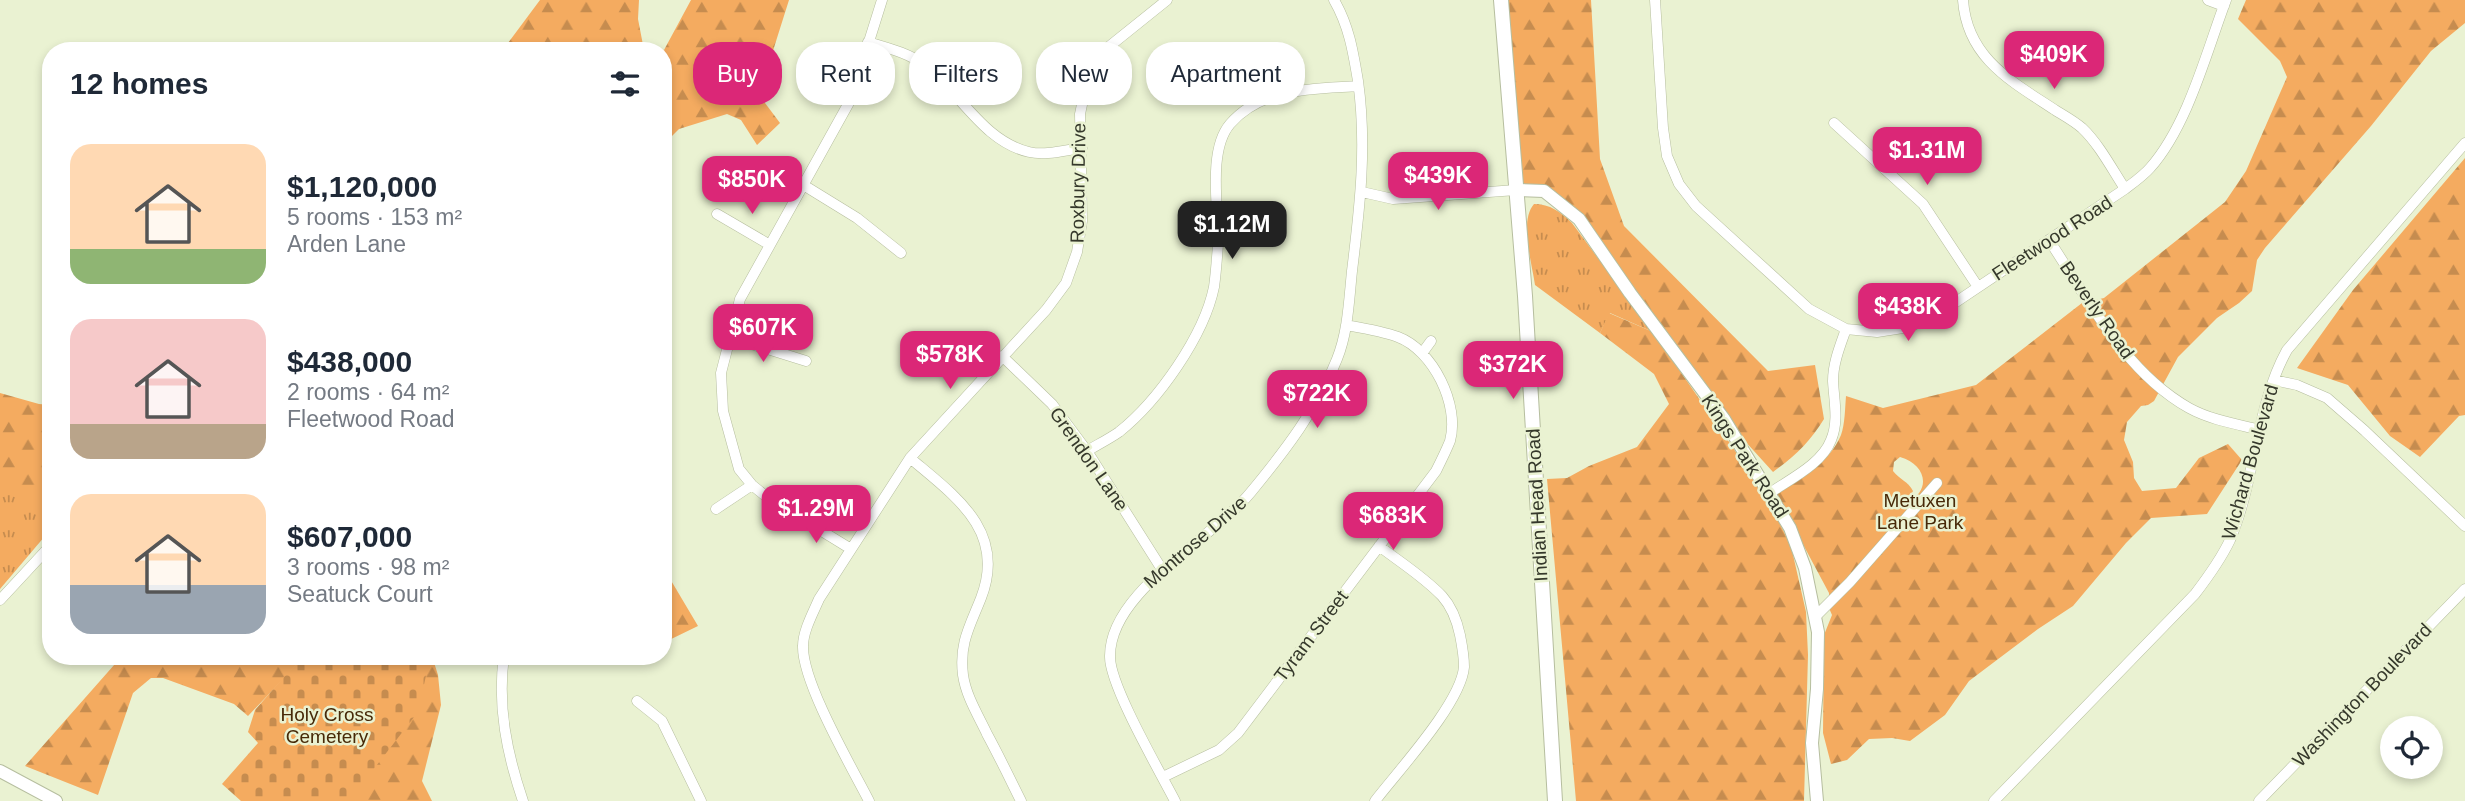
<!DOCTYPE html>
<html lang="en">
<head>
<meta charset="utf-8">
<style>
  body { margin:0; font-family:Helvetica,sans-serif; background:#f2f2f3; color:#1f2937; height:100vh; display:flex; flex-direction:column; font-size:26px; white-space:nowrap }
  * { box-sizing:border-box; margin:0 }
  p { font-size:23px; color:#747a83 }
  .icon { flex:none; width:38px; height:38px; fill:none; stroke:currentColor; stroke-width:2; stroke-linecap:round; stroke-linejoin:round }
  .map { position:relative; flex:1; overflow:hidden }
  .side { position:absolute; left:42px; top:42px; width:630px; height:623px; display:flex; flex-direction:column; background:#fff; border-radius:28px; box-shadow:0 4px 10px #0003 }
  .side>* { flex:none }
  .top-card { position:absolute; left:693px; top:42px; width:665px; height:63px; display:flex; gap:14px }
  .controls { position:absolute; left:2380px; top:716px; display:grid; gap:14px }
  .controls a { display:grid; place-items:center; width:63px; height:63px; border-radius:50%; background:#fff; box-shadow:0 4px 10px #0003; font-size:35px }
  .price { position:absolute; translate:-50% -60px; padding:0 16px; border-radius:14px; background:#db2777; color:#fff; font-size:23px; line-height:46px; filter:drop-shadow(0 2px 4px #0008) }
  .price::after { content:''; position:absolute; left:50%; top:42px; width:21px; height:16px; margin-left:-10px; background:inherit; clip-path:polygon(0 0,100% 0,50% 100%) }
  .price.selected { background:#222; color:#fff }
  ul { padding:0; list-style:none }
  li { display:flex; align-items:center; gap:21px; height:175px; padding:0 28px }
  li span { display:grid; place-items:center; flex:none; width:196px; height:140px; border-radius:21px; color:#555 }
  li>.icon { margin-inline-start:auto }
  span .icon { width:84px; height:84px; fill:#fffc; stroke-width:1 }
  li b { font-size:30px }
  h2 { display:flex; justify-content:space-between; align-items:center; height:84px; padding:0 28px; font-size:30px }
  .tag { padding:0 24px; border-radius:28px; background:#fff; box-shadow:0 4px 10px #0003; font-size:24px; line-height:63px }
  .tag.selected { background:#db2777; color:#fff }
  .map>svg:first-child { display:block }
  .grass { fill:url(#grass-tufts) }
  .forest { fill:url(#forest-firs); fill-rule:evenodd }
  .cemetery { fill:url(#cemetery-stones) }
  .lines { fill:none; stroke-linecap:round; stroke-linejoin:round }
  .minor-casing { stroke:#b6be9f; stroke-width:11 }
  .tertiary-casing { stroke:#b6be9f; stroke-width:14 }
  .secondary-casing { stroke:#b6be9f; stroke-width:16 }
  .minor { stroke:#fff; stroke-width:10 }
  .tertiary { stroke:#fff; stroke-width:12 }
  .secondary { stroke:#fff; stroke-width:14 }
  .labels { text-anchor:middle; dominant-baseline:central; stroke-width:5; stroke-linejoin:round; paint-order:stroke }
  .street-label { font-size:19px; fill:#35382b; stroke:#eaf2d2 }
  .park-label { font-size:19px; fill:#472908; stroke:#eaf2d2 }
</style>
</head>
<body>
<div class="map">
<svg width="2465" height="801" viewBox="0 0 2465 801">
  <defs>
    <pattern id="grass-tufts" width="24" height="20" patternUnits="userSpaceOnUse" patternTransform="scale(1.75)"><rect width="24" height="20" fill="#f4ab60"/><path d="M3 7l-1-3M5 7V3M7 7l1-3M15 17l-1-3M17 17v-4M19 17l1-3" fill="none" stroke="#c68c4f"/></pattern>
    <pattern id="forest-firs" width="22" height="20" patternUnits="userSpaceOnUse" patternTransform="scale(1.75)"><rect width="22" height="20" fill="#f4ab60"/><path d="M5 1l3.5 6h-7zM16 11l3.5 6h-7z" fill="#c68c4f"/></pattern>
    <pattern id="cemetery-stones" width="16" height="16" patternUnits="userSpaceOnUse" patternTransform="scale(1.75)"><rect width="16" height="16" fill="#f4ab60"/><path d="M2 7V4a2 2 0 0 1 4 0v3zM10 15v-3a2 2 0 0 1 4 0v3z" fill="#c68c4f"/></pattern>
  </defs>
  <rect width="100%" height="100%" fill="#eaf2d2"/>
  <path class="grass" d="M 1534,204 C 1550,204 1561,212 1572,223 L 1653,332 L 1610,313 L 1600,333 L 1535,285 C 1532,263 1519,221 1534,204 Z
    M 0,425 L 51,465 L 51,529 L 0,589 Z"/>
  <path class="forest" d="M 540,0 L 639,0 L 638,19 L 643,45 L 664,50 L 691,0 L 789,0 L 759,95 L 780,123 L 757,145 L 741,120 L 727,114 L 679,129 L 663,145 L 663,51 L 497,51 L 505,47 Z
    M 1501,0 L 1591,0 L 1600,159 L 1624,226 L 1768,371 L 1815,365 L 1824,419 C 1810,442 1795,456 1773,472 L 1724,418 L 1579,219 L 1544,191 L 1516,190 Z
    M 2246,0 L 2465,0 L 2465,23 L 2431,51 L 2371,126 L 2265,248 L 2257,260 L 2252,291 L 2239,303 L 2217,318 L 2178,357 L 2154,401 L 2148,405 L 2141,406 L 2127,422 L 2124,440 L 2133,462 L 2134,478 L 2142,491 L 2176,488 L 2199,458 L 2228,444 L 2242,460 L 2207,514 L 2151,518 L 2126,543 L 2073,606 L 2038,629 L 1969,681 L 1945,715 L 1910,741 L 1892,738 L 1869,739 L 1847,760 L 1831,764 L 1823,733 L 1824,635 L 1832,615 L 1829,608 L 1829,593 L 1776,494 C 1800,480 1830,462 1841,435 C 1845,424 1845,408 1846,396 L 1883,408 L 1976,385 L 2082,303 L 2104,298 L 2225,202 L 2246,171 L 2287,77 L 2280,61 L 2238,19 ZM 1900,457 C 1925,464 1933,489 1907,503 L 1913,491 C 1909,482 1899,479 1893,471 L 1894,462 Z
    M 2465,158 L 2465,415 L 2459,416 L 2420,457 L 2390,436 L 2348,385 L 2297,368 L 2353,290 Z
    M 1609,313 L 1653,332 L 1765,494 L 1791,546 L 1806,612 L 1808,655 L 1804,801 L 1576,801 L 1547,479 L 1567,478 L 1589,466 L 1637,447 L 1669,404 L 1654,374 L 1600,333 Z
    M 0,393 L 39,404 L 51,405 L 51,498 L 0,487 Z
    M 663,567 L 698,626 L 663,643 Z
    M 122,656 L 305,656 L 248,716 L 234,704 L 163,678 L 151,678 L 133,693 L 98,795 L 25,766 Z
    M 413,656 L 432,656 L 438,675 L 441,705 L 422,781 L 432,801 L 345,801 Z"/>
  <path class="cemetery" d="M 305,656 L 428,656 L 427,671 L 418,712 L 349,801 L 241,801 L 222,784 L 258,743 L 248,732 L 255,710 L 283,678 Z"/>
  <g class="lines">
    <defs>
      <path id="minor" d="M 1655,0 L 1663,128 L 1667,156 L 1679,184 L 1696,206 L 1809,309 L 1846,329 L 1877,332 L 1909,327 L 1941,312 L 2125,189 C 2133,183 2143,176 2150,168 C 2188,125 2206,53 2226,0
        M 1963,0 C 1967,58 2011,81 2055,110 C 2063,115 2074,121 2082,128 C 2099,144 2112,169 2125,189
        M 2208,0 L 2224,6
        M 868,42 C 887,48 906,52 923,64 C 959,90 982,141 1029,152 C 1046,156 1065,150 1082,148
        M 1834,123 L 1923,204 L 1978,287
        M 805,186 L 857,218 L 901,253
        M 1362,192 L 1393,199 L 1516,190
        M 717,214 L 770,245
        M 2049,240 C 2088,299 2125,372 2189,408 C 2211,420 2236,424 2261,430
        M 729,337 L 806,361
        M 1423,352 L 1431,341
        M 1002,356 L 1052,404 L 1087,451 L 1163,571
        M 2274,380 L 2297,385 L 2327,398 L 2365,431 L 2465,526
        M 1087,451 C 1097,445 1109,439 1119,432 C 1158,401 1204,336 1214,287 C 1216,273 1217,258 1218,244 C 1219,211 1207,151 1230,124 C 1262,87 1313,89 1358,86
        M 910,458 C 955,496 1007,531 981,598 C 970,626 959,643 963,675 C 966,696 978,715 987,734 C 999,756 1010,779 1021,801
        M 1770,493 C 1790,479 1822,464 1831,440 C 1839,421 1834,401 1833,381 C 1833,363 1840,346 1846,329
        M 716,509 L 752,485
        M 851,549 L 768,498 L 752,485 L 739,469 L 723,411 L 721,373 L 740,299 L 851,99 L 882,0
        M 0,600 L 51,545
        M 1815,617 L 1850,582 L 1937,483
        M 504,656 C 497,706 507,754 523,801
        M 637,701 L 662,721 L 701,801
        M 1163,777 L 1219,750 L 1238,733 L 1436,471 C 1441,461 1446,451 1450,441 C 1460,405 1433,350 1398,337 C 1382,331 1363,328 1346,325
        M 869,801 C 851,766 802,682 803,646 C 803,631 813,613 819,599 L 910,458 L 1046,310 L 1066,283 L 1077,252 L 1082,221 L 1080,114 L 1087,81 L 1106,49 L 1167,0
        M 1175,801 C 1159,770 1110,686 1110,657 C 1109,591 1212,540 1251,492 C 1284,452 1318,408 1337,359 C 1348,332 1349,300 1352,271 C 1360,206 1367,145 1358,81 C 1353,51 1349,26 1334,0
        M 1375,801 C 1398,771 1461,703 1464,667 C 1464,656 1462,645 1460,635 C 1457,621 1452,607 1442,596 C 1424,577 1400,562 1379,546
        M 1994,801 L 2195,594 C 2208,577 2221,559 2230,540 C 2256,479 2255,408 2287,350 L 2465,143
        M 2259,801 L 2465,589"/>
      <path id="tertiary" d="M 1516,190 L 1544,191 L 1579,219 L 1630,293 L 1724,419 L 1790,528 L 1805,568 L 1818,632 L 1817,689 L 1812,743 L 1817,801
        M 0,771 L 56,801"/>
      <path id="secondary" d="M 1501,0 L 1525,296 L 1555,801"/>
    </defs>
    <use href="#minor" class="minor-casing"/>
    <use href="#tertiary" class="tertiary-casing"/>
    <use href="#secondary" class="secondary-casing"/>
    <use href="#minor" class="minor"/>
    <use href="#tertiary" class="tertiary"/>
    <use href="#secondary" class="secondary"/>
  </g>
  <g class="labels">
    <g class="street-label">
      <text transform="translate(1078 183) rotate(-89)">Roxbury Drive</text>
      <text transform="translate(2052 238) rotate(-33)">Fleetwood Road</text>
      <text transform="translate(2097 310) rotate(55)">Beverly Road</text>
      <text transform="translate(1745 456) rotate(57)">Kings Park Road</text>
      <text transform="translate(1089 459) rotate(55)">Grendon Lane</text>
      <text transform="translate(2250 462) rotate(-74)">Wichard Boulevard</text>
      <text transform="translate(1537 505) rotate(-93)">Indian Head Road</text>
      <text transform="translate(1195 542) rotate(-41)">Montrose Drive</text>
      <text transform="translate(1311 636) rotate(-53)">Tyram Street</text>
      <text transform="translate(2362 695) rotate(-46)">Washington Boulevard</text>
    </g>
    <g class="park-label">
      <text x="1920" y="500">Metuxen<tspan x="1920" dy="22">Lane Park</tspan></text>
      <text x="327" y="714">Holy Cross<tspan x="327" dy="22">Cemetery</tspan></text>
    </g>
  </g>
</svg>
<div class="controls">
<a><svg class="icon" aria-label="locate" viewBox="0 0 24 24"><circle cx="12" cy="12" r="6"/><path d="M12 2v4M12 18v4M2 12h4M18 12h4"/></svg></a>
</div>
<b class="price" style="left:2054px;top:91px">$409K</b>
<b class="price" style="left:1927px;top:187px">$1.31M</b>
<b class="price" style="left:1438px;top:212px">$439K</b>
<b class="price" style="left:752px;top:216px">$850K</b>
<b class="price selected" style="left:1232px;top:261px">$1.12M</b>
<b class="price" style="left:1908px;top:343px">$438K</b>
<b class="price" style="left:763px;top:364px">$607K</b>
<b class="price" style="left:950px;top:391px">$578K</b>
<b class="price" style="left:1513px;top:401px">$372K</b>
<b class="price" style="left:1317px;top:430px">$722K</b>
<b class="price" style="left:816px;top:545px">$1.29M</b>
<b class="price" style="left:1393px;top:552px">$683K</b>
<div class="top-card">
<a class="tag selected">Buy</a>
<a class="tag">Rent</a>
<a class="tag">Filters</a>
<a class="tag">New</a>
<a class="tag">Apartment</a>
</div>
<section class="side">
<h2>12 homes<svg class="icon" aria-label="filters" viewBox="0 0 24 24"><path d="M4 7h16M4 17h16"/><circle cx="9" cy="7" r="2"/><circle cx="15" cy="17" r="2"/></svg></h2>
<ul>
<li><span style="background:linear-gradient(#ffd9b3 75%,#8fb573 0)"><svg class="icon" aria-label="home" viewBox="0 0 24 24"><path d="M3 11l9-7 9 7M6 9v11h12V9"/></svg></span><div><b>$1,120,000</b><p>5 rooms · 153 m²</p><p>Arden Lane</p></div></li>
<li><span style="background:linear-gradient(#f6c9c9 75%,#b9a48a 0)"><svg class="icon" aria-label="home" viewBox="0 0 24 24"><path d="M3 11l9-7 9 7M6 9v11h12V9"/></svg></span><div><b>$438,000</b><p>2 rooms · 64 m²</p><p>Fleetwood Road</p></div></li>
<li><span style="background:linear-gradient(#ffd9b3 65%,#9aa5b1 0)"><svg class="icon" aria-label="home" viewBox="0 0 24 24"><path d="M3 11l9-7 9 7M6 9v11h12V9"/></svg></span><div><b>$607,000</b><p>3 rooms · 98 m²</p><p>Seatuck Court</p></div></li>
</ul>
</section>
</div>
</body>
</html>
